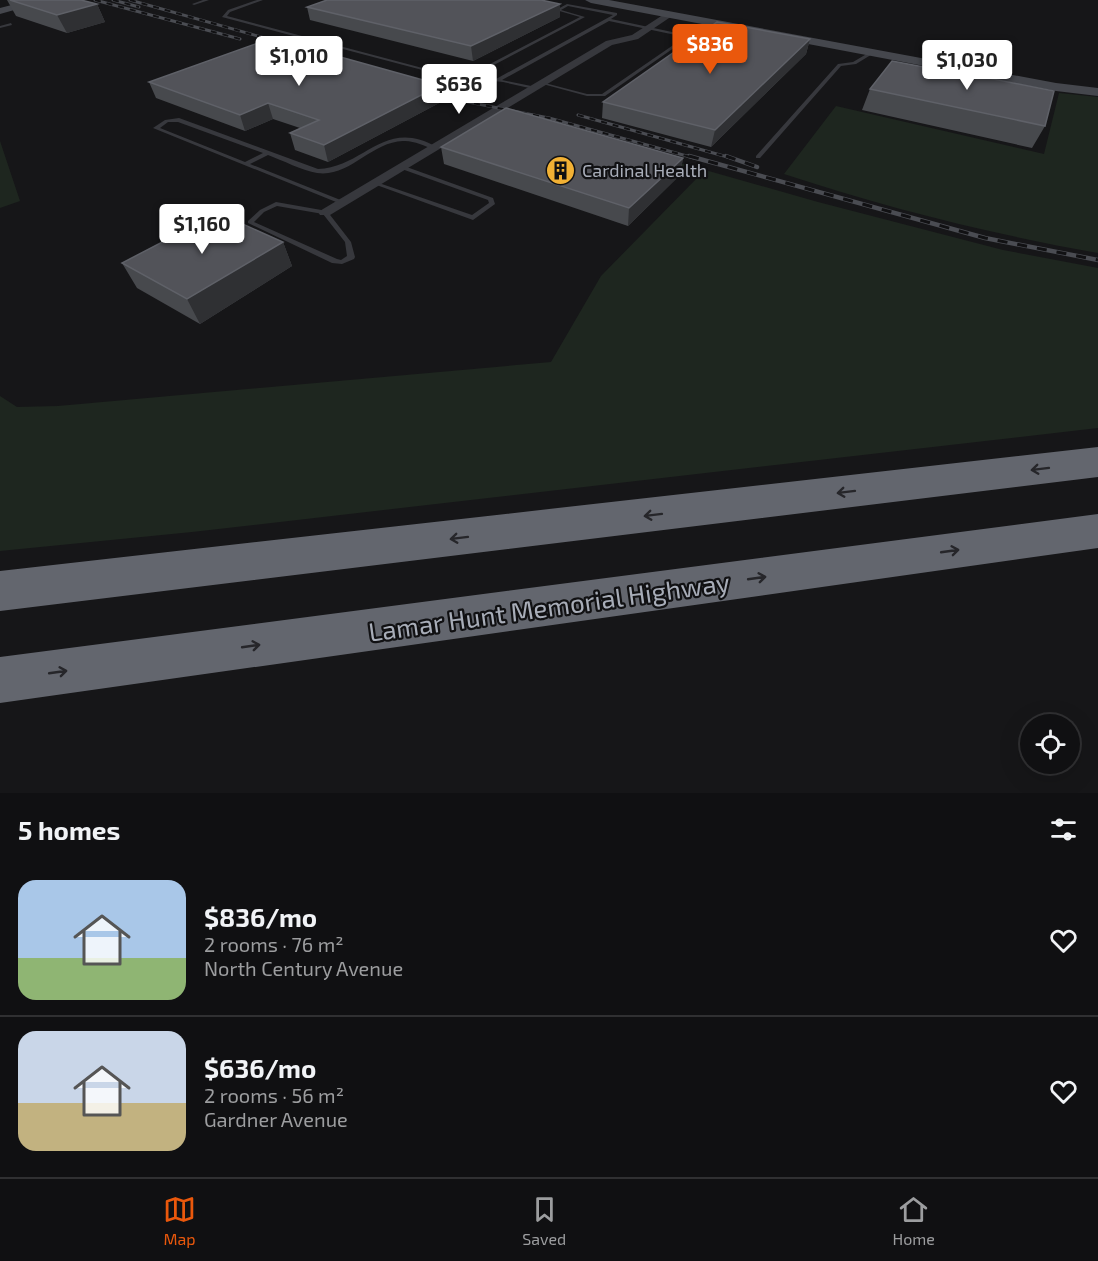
<!DOCTYPE html>
<html lang="en">
<head>
<meta charset="utf-8">
<style>
  body { margin:0; font-family:"Exo 2",sans-serif; background:#19191b; color:#f1f3f6; height:100vh; display:flex; flex-direction:column; font-size:22px; white-space:nowrap }
  * { box-sizing:border-box; margin:0 }
  p { font-size:20px; color:#9c9d9f }
  .icon { flex:none; width:33px; height:33px; fill:none; stroke:currentColor; stroke-width:2; stroke-linecap:round; stroke-linejoin:round }
  .map { position:relative; height:793px; overflow:hidden }
  .details { display:flex; flex-direction:column; background:#101012; flex:1 }
  .details>* { flex:none }
  .tools { position:absolute; left:1020px; top:714px; display:grid; gap:12px }
  .tools a { display:grid; place-items:center; width:60px; height:60px; border-radius:50%; background:#101012; box-shadow:0 6px 24px #0002,0 0 0 2px #303032; font-size:30px }
  .price { position:absolute; translate:-50% -51px; padding:0 14px; border-radius:6px; background:#fff; color:#222; font-size:20px; line-height:39px; filter:drop-shadow(0 2px 3px #0008) }
  .price::after { content:''; position:absolute; left:50%; top:36px; width:18px; height:14px; margin-left:-9px; background:inherit; clip-path:polygon(0 0,100% 0,50% 100%) }
  .price.on { background:#ea580c; color:#fff }
  ul { padding:0; list-style:none }
  li { display:flex; align-items:center; gap:18px; height:150px; padding:0 18px }
  li+li { border-top:2px solid #303032 }
  li span { display:grid; place-items:center; flex:none; width:168px; height:120px; border-radius:18px; color:#555 }
  li>.icon { margin-inline-start:auto }
  span .icon { width:72px; height:72px; fill:#fffc; stroke-width:1 }
  li b { font-size:26px }
  h2 { display:flex; justify-content:space-between; align-items:center; height:72px; padding:0 18px; font-size:26px }
  .menu { display:flex; justify-content:space-around; align-items:center; height:84px; border-top:2px solid #303032; background:#101012; font-size:16px; color:#9c9d9f }
  .menu a { display:grid; justify-items:center; gap:3px }
  .menu .on { color:#ea580c }
  .map>svg:first-child { display:block }
  .green { fill:#1e261f }
  .lines { fill:none; stroke-linecap:round; stroke-linejoin:round }
  .lane { fill:#37383d; fill-rule:evenodd }
  .street { fill:#37383d; fill-rule:evenodd }
  .secondary { fill:#45474d; fill-rule:evenodd }
  .highway { fill:#63666e; fill-rule:evenodd }
  .rail-far1-casing { stroke:#4a4c52; stroke-width:3 }
  .rail-casing { stroke:#4a4c52; stroke-width:4.5 }
  .rail-far1 { stroke:#111113; stroke-width:2; stroke-dasharray:6; stroke-linecap:butt }
  .rail { stroke:#111113; stroke-width:3; stroke-dasharray:10; stroke-linecap:butt }
  .wall { fill:#47494d }
  .shaded-wall { fill:#2f3033 }
  .building { fill:#525359; stroke:#5f6168; stroke-width:1.5 }
  .oneway { stroke:#26262a }
  .labels { text-anchor:middle; dominant-baseline:central; stroke-width:4.5; stroke-linejoin:round; paint-order:stroke }
  .far-poi-label { font-size:18px; fill:#a8adb8; stroke:#111113; text-anchor:start }
  .near-street-label { font-size:26px; fill:#a8adb8; stroke:#111113 }
</style>
</head>
<body>
<div class="map">
<svg width="1098" height="793" viewBox="0 0 1098 793">
  <rect width="100%" height="100%" fill="#161618"/>
  <path class="green" d="M 1059,93 L 1098,97 L 1098,253 C 991,234 887,208 784,174 L 836,106 L 1044,154 Z
    M 521,122 L 642,152 L 818,202 L 1003,250 L 1098,268 L 1098,428 L 192,532 L 0,551 L 0,396 L 17,407 L 58,406 L 551,362 L 601,276 L 700,175 Z
    M 0,141 L 20,201 L 0,208 Z"/>
  <g class="lines">
    <path class="lane" d="M 203,0 L 209,0 L 194,5 L 192,4 Z
      M 257,0 L 263,0 L 230,12 L 227,16 L 445,74 L 467,76 L 580,17 L 556,10 L 567,4 L 617,13 L 617,15 L 611,19 L 691,36 L 605,96 L 587,96 L 539,83 L 541,82 L 587,94 L 602,94 L 685,37 L 609,21 L 502,80 L 536,87 L 536,88 L 534,89 L 503,82 L 445,76 L 222,17 L 228,10 ZM 568,6 L 613,15 L 496,79 L 473,76 L 585,17 L 561,10 Z
      M 11,23 L 12,25 L 0,28 L 0,26 Z
      M 870,52 L 874,53 L 856,64 L 841,66 L 760,158 L 756,158 L 756,156 L 838,64 L 853,62 Z
      M 179,118 L 318,169 C 365,167 384,117 437,147 L 434,149 C 424,146 413,140 403,141 C 371,142 349,178 317,173 C 303,171 282,160 268,155 L 250,164 L 343,201 L 344,202 L 341,204 L 153,128 L 165,120 ZM 168,122 L 178,122 L 263,153 L 245,162 L 160,128 Z
      M 401,165 L 493,198 L 495,204 L 473,220 L 371,183 L 376,182 L 472,215 L 489,203 L 488,200 L 399,168 L 398,167 Z
      M 276,202 L 327,211 L 351,242 L 355,257 L 354,259 L 342,264 L 332,263 L 248,223 L 248,221 L 260,210 ZM 277,206 L 323,214 L 345,242 L 347,256 L 341,260 L 337,259 L 254,222 L 264,212 Z"/>
    <path class="street" d="M 669,11 L 672,16 L 638,39 L 612,45 L 330,215 L 320,215 L 318,212 L 606,41 L 632,35 Z"/>
    <path class="secondary" d="M 31,0 L 50,0 L 0,14 L 0,8 Z
      M 585,0 L 609,0 L 1056,83 L 1098,88 L 1098,96 L 1056,91 L 591,3 Z"/>
    <path class="highway" d="M 1098,447 L 1098,477 L 0,611 L 0,571 Z
      M 1098,514 L 1098,548 L 0,703 L 0,657 Z"/>
    <defs>
      <path id="rail-far1" d="M 95,0 L 240,39
        M 113,0 L 139,7
        M 130,0 L 286,44
        M 425,82 L 492,101
        M 427,94 L 549,118 L 694,158
        M 578,115 L 731,158"/>
      <path id="rail" d="M 689,156 L 985,238 L 1098,260
        M 726,156 L 757,167"/>
    </defs>
    <use href="#rail-far1" class="rail-far1-casing"/>
    <use href="#rail" class="rail-casing"/>
    <use href="#rail-far1" class="rail-far1"/>
    <use href="#rail" class="rail"/>
  </g>
  <path class="wall" d="M 7,0 L 81,0 L 97,4 L 105,22 L 67,33 L 16,16 Z
    M 560,4 L 560,17 L 473,61 L 310,20 L 307,7 Z
    M 810,39 L 806,54 L 711,147 L 602,118 L 603,102 Z
    M 988,78 L 1045,126 L 1032,148 L 862,110 L 870,89 Z
    M 149,82 L 443,101 L 328,162 L 295,150 L 290,133 L 300,128 L 273,119 L 245,131 L 156,98 Z
    M 441,147 L 683,158 L 680,175 L 628,226 L 444,164 Z
    M 283,242 L 292,266 L 200,324 L 137,288 L 122,263 Z"/>
  <path class="shaded-wall" d="M 97,4 L 105,22 L 67,33 L 57,15 Z
    M 560,4 L 560,17 L 473,61 L 471,46 Z
    M 810,39 L 806,54 L 711,147 L 715,130 Z
    M 441,85 L 443,101 L 328,162 L 324,145 Z
    M 268,103 L 273,119 L 245,131 L 240,115 Z
    M 683,158 L 680,175 L 628,226 L 629,208 Z
    M 283,242 L 292,266 L 200,324 L 187,299 Z"/>
  <path class="building" d="M 10,0 L 81,0 L 97,4 L 57,15 Z
    M 327,0 L 541,0 L 560,4 L 471,46 L 307,7 Z
    M 717,22 L 810,39 L 715,130 L 603,102 Z
    M 272,38 L 441,85 L 324,145 L 290,133 L 319,120 L 268,103 L 240,115 L 149,82 Z
    M 892,61 L 950,72 L 954,65 L 991,72 L 988,78 L 1054,91 L 1045,126 L 870,89 Z
    M 506,108 L 683,158 L 629,208 L 441,147 Z
    M 218,213 L 283,242 L 187,299 L 122,263 Z"/>
  <defs><path id="oneway-shaft" d="M-6 0H5M1.5-3L5.5 0L1.5 3" fill="none" stroke-width="1.6" stroke-linecap="round" stroke-linejoin="round" transform="scale(1.5)"/></defs>
  <g class="oneway">
    <use href="#oneway-shaft" transform="translate(1040 469) rotate(173)"/>
    <use href="#oneway-shaft" transform="translate(846 492) rotate(173)"/>
    <use href="#oneway-shaft" transform="translate(653 515) rotate(173)"/>
    <use href="#oneway-shaft" transform="translate(459 538) rotate(173)"/>
    <use href="#oneway-shaft" transform="translate(950 551) rotate(-8)"/>
    <use href="#oneway-shaft" transform="translate(757 578) rotate(-8)"/>
    <use href="#oneway-shaft" transform="translate(251 646) rotate(-8)"/>
    <use href="#oneway-shaft" transform="translate(58 672) rotate(-8)"/>
  </g>
  <defs>
    <symbol id="building-disc" viewBox="-11 -11 22 22"><circle r="9.5" fill="#f2b134" stroke="#111113"/><path d="M-4-6H4V6H1V3H-1V6H-4ZM-2.5-4.3h1.7v1.8h-1.7ZM.8-4.3h1.7v1.8H.8ZM-2.5-1h1.7V.8h-1.7ZM.8-1h1.7V.8H.8Z" fill="#111"/></symbol>
  </defs>
  <g fill-rule="evenodd">
    <use href="#building-disc" x="544" y="154" width="33" height="33"/>
  </g>
  <g class="labels">
    <g class="far-poi-label">
      <text x="582" y="170">Cardinal Health</text>
    </g>
    <g class="near-street-label">
      <text transform="translate(549 606) rotate(-8)">Lamar Hunt Memorial Highway</text>
    </g>
  </g>
</svg>
<div class="tools">
<a><svg class="icon" aria-label="locate" viewBox="0 0 24 24"><circle cx="12" cy="12" r="6"/><path d="M12 2v4M12 18v4M2 12h4M18 12h4"/></svg></a>
</div>
<b class="price on" style="left:710px;top:75px">$836</b>
<b class="price" style="left:299px;top:87px">$1,010</b>
<b class="price" style="left:967px;top:91px">$1,030</b>
<b class="price" style="left:459px;top:115px">$636</b>
<b class="price" style="left:202px;top:255px">$1,160</b>
</div>
<section class="details">
<h2>5 homes<svg class="icon" aria-label="filters" viewBox="0 0 24 24"><path d="M4 7h16M4 17h16"/><circle cx="9" cy="7" r="2"/><circle cx="15" cy="17" r="2"/></svg></h2>
<ul>
<li><span style="background:linear-gradient(#a9c7e8 65%,#8fb573 0)"><svg class="icon" aria-label="home" viewBox="0 0 24 24"><path d="M3 11l9-7 9 7M6 9v11h12V9"/></svg></span><div><b>$836/mo</b><p>2 rooms · 76 m²</p><p>North Century Avenue</p></div><svg class="icon" aria-label="heart" viewBox="0 0 24 24"><path d="M12 20l-8-8c-3-5 5-10 8-4 3-6 11-1 8 4z"/></svg></li>
<li><span style="background:linear-gradient(#c9d6e8 60%,#c2b280 0)"><svg class="icon" aria-label="home" viewBox="0 0 24 24"><path d="M3 11l9-7 9 7M6 9v11h12V9"/></svg></span><div><b>$636/mo</b><p>2 rooms · 56 m²</p><p>Gardner Avenue</p></div><svg class="icon" aria-label="heart" viewBox="0 0 24 24"><path d="M12 20l-8-8c-3-5 5-10 8-4 3-6 11-1 8 4z"/></svg></li>
</ul>
</section>
<nav class="menu">
<a class="on"><svg class="icon" aria-label="map" viewBox="0 0 24 24"><path d="M3 6l6-2 6 2 6-2v14l-6 2-6-2-6 2zM9 4v14M15 6v14"/></svg>Map</a>
<a><svg class="icon" aria-label="saved" viewBox="0 0 24 24"><path d="M7 4h10v16l-5-4-5 4z"/></svg>Saved</a>
<a><svg class="icon" aria-label="home" viewBox="0 0 24 24"><path d="M3 11l9-7 9 7M6 9v11h12V9"/></svg>Home</a>
</nav>
</body>
</html>
